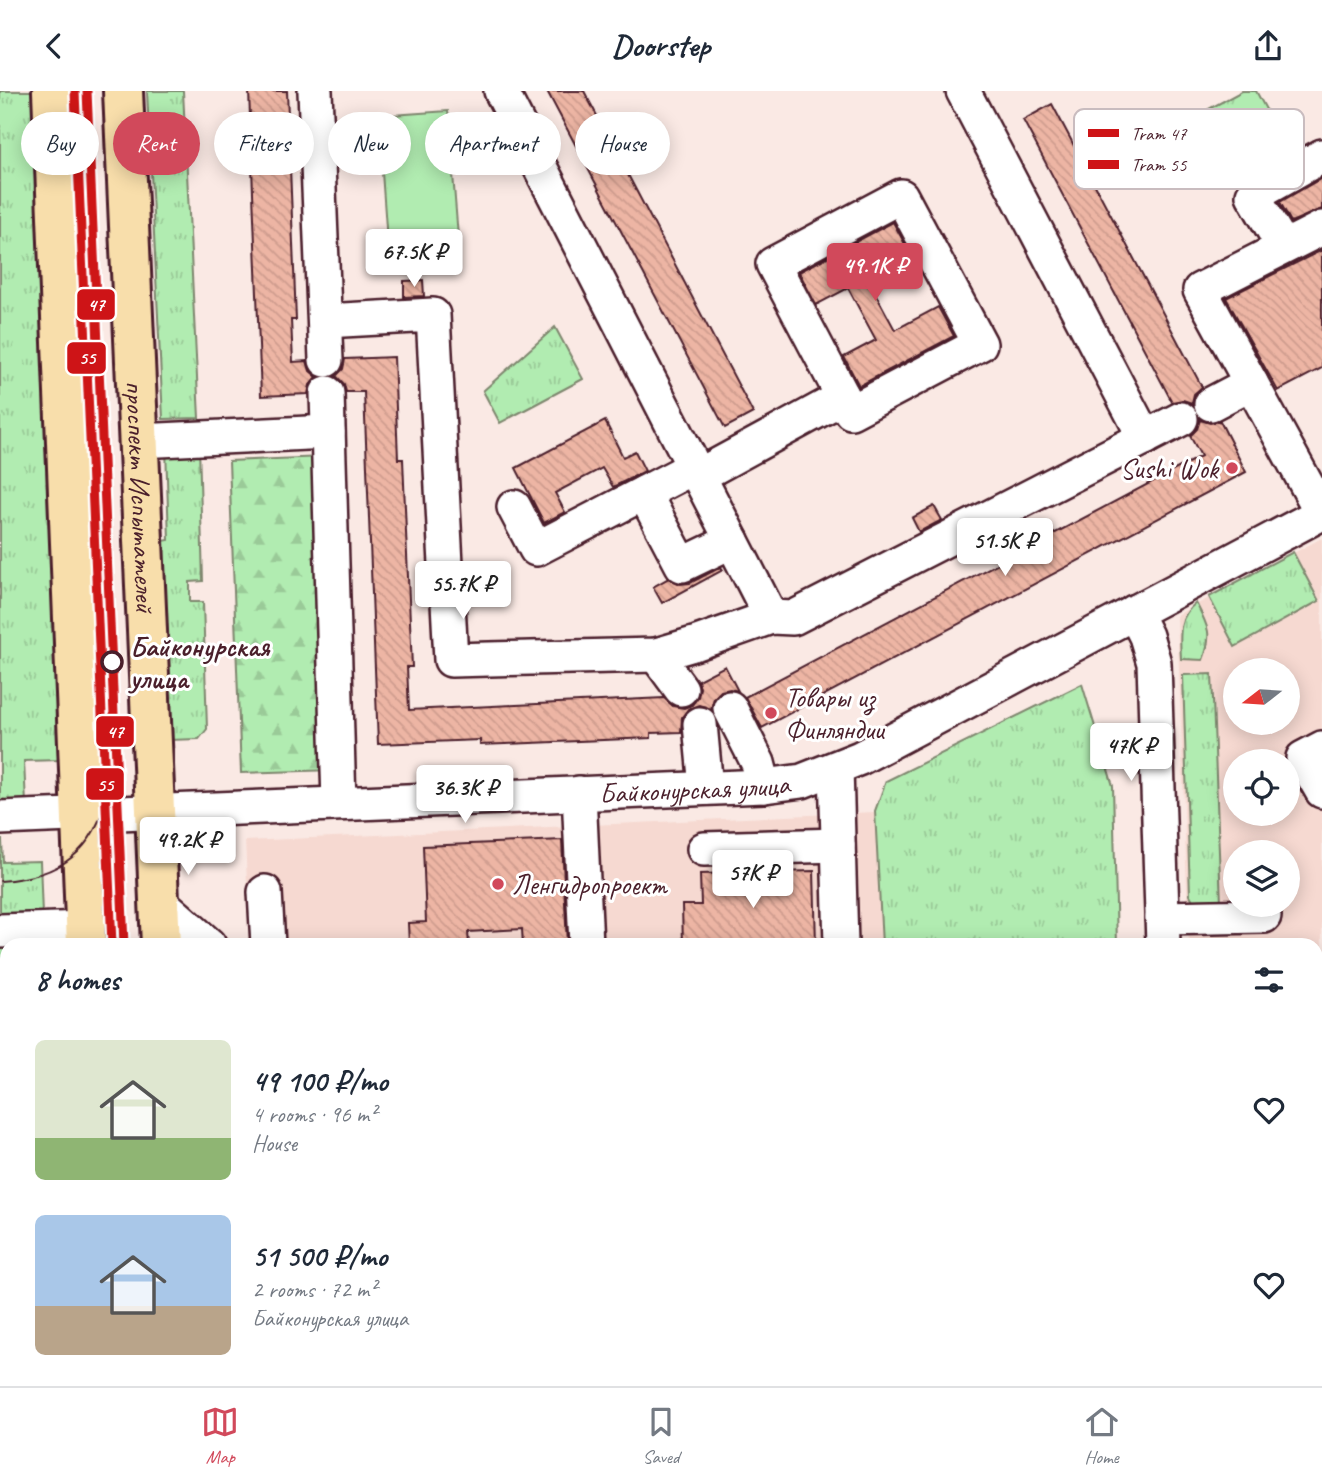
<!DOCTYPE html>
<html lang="en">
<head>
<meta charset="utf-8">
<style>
  body { margin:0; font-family:Caveat,sans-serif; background:#f2f2f3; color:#1f2937; height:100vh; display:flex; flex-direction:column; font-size:26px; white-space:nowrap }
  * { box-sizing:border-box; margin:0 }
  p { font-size:23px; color:#747a83 }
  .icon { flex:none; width:38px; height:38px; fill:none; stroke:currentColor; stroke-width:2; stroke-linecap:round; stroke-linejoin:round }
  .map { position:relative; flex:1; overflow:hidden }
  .side { position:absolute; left:0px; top:847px; width:1323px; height:448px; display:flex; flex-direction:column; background:#fff; border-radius:21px 21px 0 0; box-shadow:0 4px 18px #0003 }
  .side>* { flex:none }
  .hud { position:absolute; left:21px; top:21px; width:700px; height:63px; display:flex; gap:14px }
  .needle { width:46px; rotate:253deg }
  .tools { position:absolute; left:1223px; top:567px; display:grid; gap:14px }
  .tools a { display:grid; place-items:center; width:77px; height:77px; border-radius:50%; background:#fff; box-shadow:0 4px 18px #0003; font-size:35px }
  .price { position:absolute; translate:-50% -60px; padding:0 16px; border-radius:7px; background:#fff; color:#222; font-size:23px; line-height:46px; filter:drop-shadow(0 2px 4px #0008) }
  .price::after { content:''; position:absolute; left:50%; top:42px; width:21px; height:16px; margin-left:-10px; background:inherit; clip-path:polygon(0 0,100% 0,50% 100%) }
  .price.selected { background:#d1495b; color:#fff }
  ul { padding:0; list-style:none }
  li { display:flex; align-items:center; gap:21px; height:175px; padding:0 35px }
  li span { display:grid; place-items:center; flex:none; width:196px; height:140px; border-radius:10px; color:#555 }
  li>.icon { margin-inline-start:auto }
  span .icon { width:84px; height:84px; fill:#fffc; stroke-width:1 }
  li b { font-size:30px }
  h2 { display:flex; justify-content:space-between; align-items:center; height:84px; padding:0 35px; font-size:30px }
  .tag { padding:0 24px; border-radius:32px; background:#fff; box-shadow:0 4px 18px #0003; font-size:24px; line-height:63px }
  .tag.selected { background:#d1495b; color:#fff }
  header { display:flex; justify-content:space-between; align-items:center; height:91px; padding:0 35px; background:#fff; font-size:32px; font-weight:700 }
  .menu { display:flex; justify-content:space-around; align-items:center; height:98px; border-top:2px solid #e0e1e3; background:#fff; font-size:19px; color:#747a83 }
  .menu a { display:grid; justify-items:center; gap:4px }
  .menu .selected { color:#d1495b }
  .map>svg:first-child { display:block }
  .built { fill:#f6d9d1; fill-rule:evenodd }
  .grass { fill:url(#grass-tufts); stroke:#7e866e; stroke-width:2 }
  .forest { fill:url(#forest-firs); stroke:#7e866e; stroke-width:2 }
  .garden { fill:#b1ecb1; stroke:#7e866e; stroke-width:2 }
  .building { fill:url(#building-back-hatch); stroke:#4a1f2b; stroke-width:2 }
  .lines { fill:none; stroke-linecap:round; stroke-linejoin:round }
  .minor-casing { stroke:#4a1f2b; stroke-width:38 }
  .major-casing { stroke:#4a1f2b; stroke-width:44 }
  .minor { stroke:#fff; stroke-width:33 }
  .major { stroke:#f8deab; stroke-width:38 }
  .tram { stroke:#4a1f2b; stroke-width:2 }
  .tram-1-casing { stroke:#fff; stroke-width:14 }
  .tram-2-casing { stroke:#fff; stroke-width:14 }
  .tram-1 { stroke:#ce1417; stroke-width:9 }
  .tram-2 { stroke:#ce1417; stroke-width:9 }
  .poi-dot { fill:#d1495b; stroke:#fff; stroke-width:2.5 }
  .stop-dot { fill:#fff; stroke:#4a1f2b; stroke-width:3.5 }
  .labels { text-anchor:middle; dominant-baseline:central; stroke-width:6; stroke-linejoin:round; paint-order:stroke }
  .poi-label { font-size:28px; fill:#4a1f2b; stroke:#fff; text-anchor:start }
  .street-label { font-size:28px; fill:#4a1f2b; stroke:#fff }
  .stop-label { font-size:28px; font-weight:bold; fill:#4a1f2b; stroke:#fff; text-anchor:start }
  .key { fill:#fff; stroke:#c9bcbf; stroke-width:2 }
  .key-label { font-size:19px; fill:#4a1f2b }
  .line-badge { stroke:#fff; stroke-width:2.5 }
  .badge-label { font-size:19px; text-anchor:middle; font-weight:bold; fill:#fff }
</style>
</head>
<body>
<header><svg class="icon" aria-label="back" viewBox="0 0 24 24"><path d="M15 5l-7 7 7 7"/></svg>Doorstep<svg class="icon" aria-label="share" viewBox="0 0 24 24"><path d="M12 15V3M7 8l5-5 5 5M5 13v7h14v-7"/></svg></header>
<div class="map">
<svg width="1322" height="1295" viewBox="0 0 1322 1295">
  <defs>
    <pattern id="grass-tufts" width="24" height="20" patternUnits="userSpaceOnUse" patternTransform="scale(1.75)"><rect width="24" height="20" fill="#b1ecb1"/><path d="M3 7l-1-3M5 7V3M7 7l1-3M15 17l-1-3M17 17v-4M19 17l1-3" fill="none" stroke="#9aca98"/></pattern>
    <pattern id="forest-firs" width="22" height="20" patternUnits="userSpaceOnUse" patternTransform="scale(1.75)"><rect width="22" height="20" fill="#b1ecb1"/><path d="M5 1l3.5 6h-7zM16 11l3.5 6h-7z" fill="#9aca98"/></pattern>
    <pattern id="building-back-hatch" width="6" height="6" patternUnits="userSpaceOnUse" patternTransform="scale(1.75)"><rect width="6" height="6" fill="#edb5a4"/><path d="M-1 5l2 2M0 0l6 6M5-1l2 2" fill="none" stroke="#cd9b8d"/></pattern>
  </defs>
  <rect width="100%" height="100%" fill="#fae9e4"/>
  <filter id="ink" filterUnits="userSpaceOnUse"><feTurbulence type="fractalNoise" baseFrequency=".0143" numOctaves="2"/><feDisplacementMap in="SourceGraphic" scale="14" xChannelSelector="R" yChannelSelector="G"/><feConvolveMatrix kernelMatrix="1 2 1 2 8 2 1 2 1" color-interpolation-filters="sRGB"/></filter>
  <g filter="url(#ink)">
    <path class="built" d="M 1322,447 L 1322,1043 L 1316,1043 L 1316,854 L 1189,854 L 1177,524 ZM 1236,579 L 1288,579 L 1288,632 L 1236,632 ZM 1236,670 L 1288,670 L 1288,723 L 1236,723 ZM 1236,761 L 1288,761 L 1288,814 L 1236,814 Z
      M 875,721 L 882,854 L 250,854 L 245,750 Z"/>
    <path class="grass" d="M 0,0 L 32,0 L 60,669 L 24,670 L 26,713 L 0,714 Z
      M 147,0 L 183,0 L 199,327 L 163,328 Z
      M 1242,0 L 1256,0 L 1275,35 L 1192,80 L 1170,39 Z
      M 555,236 L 583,288 L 500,332 L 483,300 Z
      M 199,355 L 203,490 L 190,491 L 190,511 L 203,511 L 207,638 L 199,648 L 169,649 L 163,450 L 169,449 L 166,356 Z
      M 1293,461 L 1319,510 L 1235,556 L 1209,506 Z
      M 1196,512 C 1208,535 1213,543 1203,569 L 1181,568 C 1180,546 1177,526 1196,512 Z
      M 1212,583 L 1221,812 L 1194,811 L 1190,804 L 1183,584 Z
      M 1082,593 L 1113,695 L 1117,854 L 882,854 L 875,720 L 886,690 Z
      M 0,749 L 2,749 L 3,771 L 40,770 L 42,824 L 0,826 Z
      M 0,854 L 7,854 L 7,978 L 0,978 Z"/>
    <path class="forest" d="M 323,366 L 334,679 L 241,682 L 229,370 Z"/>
    <path class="garden" d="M 448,20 L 458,146 L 387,151 L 378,25 Z"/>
    <path class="building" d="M 249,0 L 287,0 L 296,229 L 291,229 L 293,271 L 307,270 L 310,280 L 317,286 L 310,294 L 308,303 L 261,305 Z
      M 547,0 L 584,0 L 753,322 L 725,337 Z
      M 1052,13 L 1202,296 L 1194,303 L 1192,312 L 1183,309 L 1172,311 L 1023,29 Z
      M 1322,87 L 1322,118 L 1291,131 L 1280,111 Z
      M 893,131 L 911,164 L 867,187 L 895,239 L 938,216 L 954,245 L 859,295 L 844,266 L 876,249 L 848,197 L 816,214 L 799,181 Z
      M 1322,159 L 1322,277 L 1278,300 L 1226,207 Z
      M 423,189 L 424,205 L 404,206 L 404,190 Z
      M 394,266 L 398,368 L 403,368 L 406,441 L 412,576 L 407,576 L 409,619 L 664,607 L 673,615 L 684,617 L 692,614 L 698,606 L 700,597 L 698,589 L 725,575 L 738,600 L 730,598 L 721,600 L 714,607 L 711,618 L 699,614 L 688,618 L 682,626 L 681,641 L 651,642 L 651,647 L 480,654 L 480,649 L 378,653 L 364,301 L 346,301 L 344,293 L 336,285 L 343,278 L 345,268 Z
      M 1200,329 L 1210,332 L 1220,330 L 1246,381 L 762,637 L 745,606 L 1201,365 L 1190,345 L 1197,338 Z
      M 605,330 L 623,366 L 635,360 L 645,380 L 613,396 L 602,377 L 555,402 L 565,421 L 544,432 L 516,377 Z
      M 934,415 L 942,429 L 919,441 L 912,427 Z
      M 721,476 L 723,479 L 662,512 L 653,496 L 669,487 L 680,493 L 690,492 Z
      M 562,749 L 567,854 L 523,854 L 522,838 L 468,841 L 469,854 L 409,854 L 408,832 L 426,831 L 423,755 Z
      M 814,780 L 816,854 L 683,854 L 682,814 L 701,814 L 700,783 Z"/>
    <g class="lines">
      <defs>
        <g id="minor">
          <path d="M 315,0 L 326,269"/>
          <path d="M 501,0 L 771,526"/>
          <path d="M 963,0 L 1145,347"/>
          <path d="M 901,105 L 980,253 L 851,321 L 773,173 Z"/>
          <path d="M 1283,155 L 1253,104 L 1322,65"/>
          <path d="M 325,230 L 433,224 L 451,569 L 656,564 L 697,552 L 771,526 L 793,527 L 1181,328"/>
          <path d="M 1251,292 L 1200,199 L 1322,137"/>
          <path d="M 327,302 L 339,712"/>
          <path d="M 1211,313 L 1251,292 L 1322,422"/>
          <path d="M 139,350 L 328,341"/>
          <path d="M 698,385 L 834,311 L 842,304"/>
          <path d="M 644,402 L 682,474 L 732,450"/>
          <path d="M 514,416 L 536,458 L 694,376"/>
          <path d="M 1134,521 L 1146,545 L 1154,572 L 1163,854"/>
          <path d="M 656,564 L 681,598"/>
          <path d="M 730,617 L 758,672 L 764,695"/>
          <path d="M 700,633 L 706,697"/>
          <path d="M 1322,657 L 1303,667 L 1322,700"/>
          <path d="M 836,677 L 841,854"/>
          <path d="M 579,702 L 586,854"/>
          <path id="s1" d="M 0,727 L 764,695 L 802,690 L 860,667 L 1322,422"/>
          <path d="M 704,758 L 838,754"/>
          <path d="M 265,801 L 268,854"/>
          <path d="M 159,810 L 209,854"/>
          <path d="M 1162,827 L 1264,825"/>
          <path d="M 0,840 L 86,837"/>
          <path d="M 0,995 L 7,995"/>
          <path d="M 1316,1065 L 1322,1065"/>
          <path d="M 1316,1150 L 1322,1150"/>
          <path d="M 1316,1253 L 1322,1252"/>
          <path d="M 690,1288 L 690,1295"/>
          <path d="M 1170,1288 L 1170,1295"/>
          <path d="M 1273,1295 L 1274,1288"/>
        </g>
        <g id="major">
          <path d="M 52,0 L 86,854"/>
          <path id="s2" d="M 123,0 L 161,854"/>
          <path d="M 0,1122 L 7,1122"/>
          <path d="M 0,1213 L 7,1212"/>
          <path d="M 103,1288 L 103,1295"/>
          <path d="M 181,1288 L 181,1295"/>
        </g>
      </defs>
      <use href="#minor" class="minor-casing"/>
      <use href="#major" class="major-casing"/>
      <use href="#minor" class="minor"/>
      <use href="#major" class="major"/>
      <path class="tram" d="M 0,790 C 60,786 95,761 108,701
        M 0,1047 L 7,1049"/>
      <defs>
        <path id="tram-1" d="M 87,0 L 124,854"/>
        <path id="tram-2" d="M 75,1 L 112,854"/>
      </defs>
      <use href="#tram-1" class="tram-1-casing"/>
      <use href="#tram-2" class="tram-2-casing"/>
      <use href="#tram-1" class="tram-1"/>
      <use href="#tram-2" class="tram-2"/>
    </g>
  </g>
  <g class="poi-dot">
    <circle cx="1232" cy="377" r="7"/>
    <circle cx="771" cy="622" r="7"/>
    <circle cx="498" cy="793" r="7"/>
  </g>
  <circle class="stop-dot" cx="112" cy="571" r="10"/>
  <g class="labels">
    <g class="poi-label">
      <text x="1218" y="377" text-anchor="end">Sushi Wok</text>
      <text x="785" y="606">Товары из<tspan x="785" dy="32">Финляндии</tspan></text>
      <text x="512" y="793">Ленгидропроект</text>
    </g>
    <g class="street-label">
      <text stroke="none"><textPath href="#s2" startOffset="406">проспект Испытателей</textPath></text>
      <text stroke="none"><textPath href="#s1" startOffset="695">Байконурская улица</textPath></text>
    </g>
    <g class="stop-label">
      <text x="130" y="555">Байконурская<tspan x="130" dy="32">улица</tspan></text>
    </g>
  </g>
  <rect x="1074" y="18" width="230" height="80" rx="10" class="key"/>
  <rect x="1088" y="38" width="31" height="8" fill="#ce1417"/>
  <rect x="1088" y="69" width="31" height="9" fill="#ce1417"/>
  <g class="key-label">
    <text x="1131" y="49">Tram 47</text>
    <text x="1131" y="80">Tram 55</text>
  </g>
  <g class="line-badge">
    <rect x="76" y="197" width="40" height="33" rx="7" fill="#ce1417"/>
    <rect x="66" y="250" width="41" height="34" rx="7" fill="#ce1417"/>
    <rect x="95" y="624" width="40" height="33" rx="7" fill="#ce1417"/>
    <rect x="85" y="676" width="40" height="34" rx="7" fill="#ce1417"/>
  </g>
  <g class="badge-label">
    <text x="96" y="220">47</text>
    <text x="87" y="273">55</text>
    <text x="115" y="647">47</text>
    <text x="105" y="700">55</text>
  </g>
</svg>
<div class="tools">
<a><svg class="needle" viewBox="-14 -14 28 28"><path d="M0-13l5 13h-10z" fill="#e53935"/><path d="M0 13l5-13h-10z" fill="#747a83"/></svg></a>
<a><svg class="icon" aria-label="locate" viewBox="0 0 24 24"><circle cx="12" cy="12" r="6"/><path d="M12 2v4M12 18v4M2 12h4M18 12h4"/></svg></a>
<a><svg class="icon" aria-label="layers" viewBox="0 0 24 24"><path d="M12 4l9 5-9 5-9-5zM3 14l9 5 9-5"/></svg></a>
</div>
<b class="price" style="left:414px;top:198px">67.5K ₽</b>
<b class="price selected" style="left:875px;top:212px">49.1K ₽</b>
<b class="price" style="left:1005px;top:487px">51.5K ₽</b>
<b class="price" style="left:463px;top:530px">55.7K ₽</b>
<b class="price" style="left:1131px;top:692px">47K ₽</b>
<b class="price" style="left:465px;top:734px">36.3K ₽</b>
<b class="price" style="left:188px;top:786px">49.2K ₽</b>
<b class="price" style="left:753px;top:819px">57K ₽</b>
<div class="hud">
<a class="tag">Buy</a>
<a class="tag selected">Rent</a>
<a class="tag">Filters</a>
<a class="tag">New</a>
<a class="tag">Apartment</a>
<a class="tag">House</a>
</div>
<section class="side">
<h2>8 homes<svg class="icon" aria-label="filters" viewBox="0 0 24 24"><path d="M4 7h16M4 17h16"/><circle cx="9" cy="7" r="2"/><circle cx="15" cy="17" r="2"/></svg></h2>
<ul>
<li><span style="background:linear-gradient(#dfe7d0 70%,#8fb573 0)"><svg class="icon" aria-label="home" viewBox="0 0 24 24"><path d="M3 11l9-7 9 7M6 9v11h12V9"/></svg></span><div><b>49 100 ₽/mo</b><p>4 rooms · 96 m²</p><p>House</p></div><svg class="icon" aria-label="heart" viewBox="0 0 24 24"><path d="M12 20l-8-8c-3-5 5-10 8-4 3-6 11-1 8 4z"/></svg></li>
<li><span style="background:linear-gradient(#a9c7e8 65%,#b9a48a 0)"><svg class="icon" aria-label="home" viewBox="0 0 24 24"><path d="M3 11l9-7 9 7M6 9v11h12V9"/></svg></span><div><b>51 500 ₽/mo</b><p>2 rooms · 72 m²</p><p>Байконурская улица</p></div><svg class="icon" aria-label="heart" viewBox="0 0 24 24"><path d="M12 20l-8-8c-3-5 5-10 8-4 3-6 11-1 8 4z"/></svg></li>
</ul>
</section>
</div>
<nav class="menu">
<a class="selected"><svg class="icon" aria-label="map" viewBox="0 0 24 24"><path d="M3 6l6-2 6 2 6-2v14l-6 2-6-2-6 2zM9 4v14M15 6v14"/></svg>Map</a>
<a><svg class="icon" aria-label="saved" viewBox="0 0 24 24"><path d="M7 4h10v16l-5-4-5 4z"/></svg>Saved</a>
<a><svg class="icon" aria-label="home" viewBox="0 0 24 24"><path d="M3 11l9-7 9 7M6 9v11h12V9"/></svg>Home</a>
</nav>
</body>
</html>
